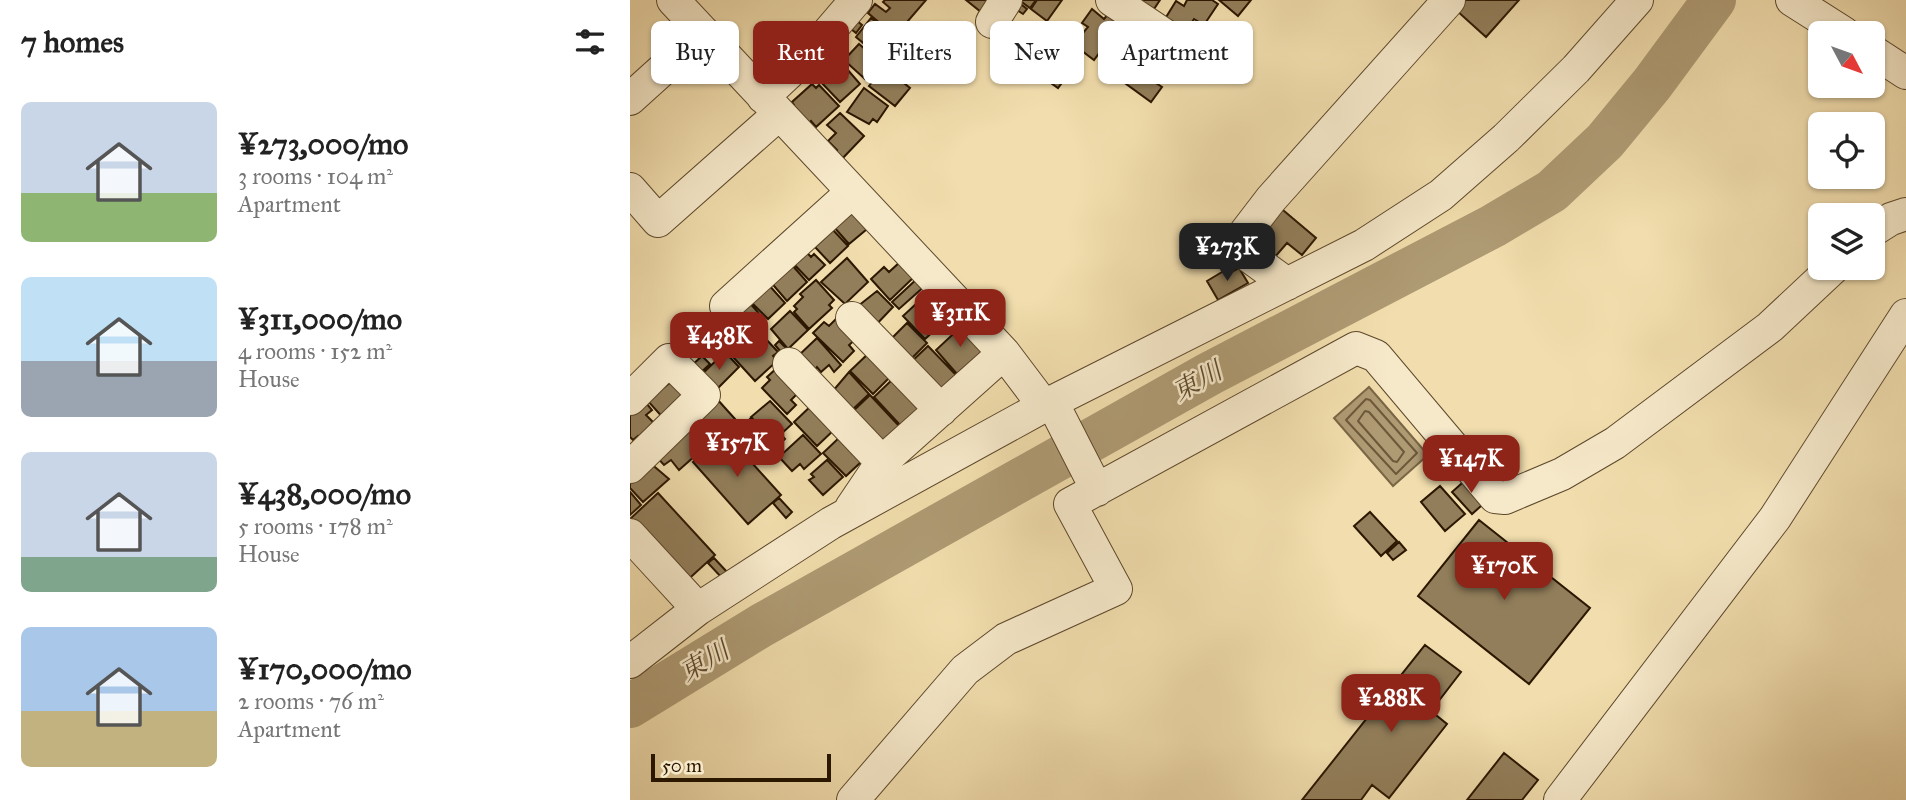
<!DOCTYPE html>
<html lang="en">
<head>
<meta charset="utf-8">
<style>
  body { margin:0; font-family:"IM FELL Great Primer","Noto Serif JP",serif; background:#f6f6f6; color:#222; height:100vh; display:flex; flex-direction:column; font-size:26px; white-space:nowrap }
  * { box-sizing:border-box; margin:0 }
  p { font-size:23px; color:#767676 }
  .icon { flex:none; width:38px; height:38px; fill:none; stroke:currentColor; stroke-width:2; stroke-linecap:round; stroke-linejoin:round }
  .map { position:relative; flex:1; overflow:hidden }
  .panel { display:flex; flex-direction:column; background:#fff; width:630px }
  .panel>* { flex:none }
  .hud { position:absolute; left:21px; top:21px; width:665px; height:63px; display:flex; gap:14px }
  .needle { width:46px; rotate:131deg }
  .tools { position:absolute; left:1178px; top:21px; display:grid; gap:14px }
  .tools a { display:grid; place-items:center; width:77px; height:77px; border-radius:10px; background:#fff; box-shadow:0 2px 5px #0004; font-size:35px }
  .scale { position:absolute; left:21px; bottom:18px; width:180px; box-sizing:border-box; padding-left:7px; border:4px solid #2c1701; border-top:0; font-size:19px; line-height:24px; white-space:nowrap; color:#2c1701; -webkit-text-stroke:5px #f6e9ca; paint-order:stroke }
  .price { position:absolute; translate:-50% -60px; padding:0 16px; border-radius:14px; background:#8f2418; color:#fff; font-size:23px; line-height:46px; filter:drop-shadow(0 2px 4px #0008) }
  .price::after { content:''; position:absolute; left:50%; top:42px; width:21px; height:16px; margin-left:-10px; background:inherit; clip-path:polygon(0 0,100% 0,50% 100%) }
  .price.selected { background:#222; color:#fff }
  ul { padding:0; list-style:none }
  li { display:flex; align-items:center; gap:21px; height:175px; padding:0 21px }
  li span { display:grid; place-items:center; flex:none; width:196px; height:140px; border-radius:10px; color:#555 }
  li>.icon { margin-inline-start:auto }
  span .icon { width:84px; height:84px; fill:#fffc; stroke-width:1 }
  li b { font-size:30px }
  h2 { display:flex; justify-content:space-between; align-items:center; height:84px; padding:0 21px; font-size:30px }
  .pill { padding:0 24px; border-radius:10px; background:#fff; box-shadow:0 2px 5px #0004; font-size:24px; line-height:63px }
  .pill.selected { background:#8f2418; color:#fff }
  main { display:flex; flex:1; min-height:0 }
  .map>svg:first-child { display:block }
  .water { fill:#ae9a73; stroke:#7a6645; stroke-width:2 }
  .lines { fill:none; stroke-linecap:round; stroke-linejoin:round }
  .shore { stroke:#6d583a; stroke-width:2 }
  .river { stroke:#ae9a73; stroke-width:44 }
  .building { fill:#927e5a; stroke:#2c1701; stroke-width:2 }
  .minor-casing { stroke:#5d482c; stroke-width:34 }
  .minor { stroke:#f6e9ca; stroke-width:32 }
  .labels { text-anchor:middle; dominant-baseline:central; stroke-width:5; stroke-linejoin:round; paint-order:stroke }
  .water-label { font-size:26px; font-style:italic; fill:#604b2f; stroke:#f6e9ca }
</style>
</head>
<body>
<main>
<section class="panel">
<h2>7 homes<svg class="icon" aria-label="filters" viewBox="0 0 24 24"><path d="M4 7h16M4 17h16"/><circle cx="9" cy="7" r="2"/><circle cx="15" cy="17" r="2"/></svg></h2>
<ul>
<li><span style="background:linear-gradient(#c9d6e8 65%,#8fb573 0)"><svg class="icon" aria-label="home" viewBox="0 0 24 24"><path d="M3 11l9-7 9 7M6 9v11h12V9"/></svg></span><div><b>¥273,000/mo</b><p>3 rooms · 104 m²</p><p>Apartment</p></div></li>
<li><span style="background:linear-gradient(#bfe0f5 60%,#9aa5b1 0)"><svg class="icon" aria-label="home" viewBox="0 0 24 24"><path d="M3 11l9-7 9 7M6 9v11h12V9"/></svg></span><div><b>¥311,000/mo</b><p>4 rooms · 152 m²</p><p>House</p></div></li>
<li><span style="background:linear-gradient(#c9d6e8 75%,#7fa58c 0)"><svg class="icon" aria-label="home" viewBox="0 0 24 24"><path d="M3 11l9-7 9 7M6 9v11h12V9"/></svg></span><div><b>¥438,000/mo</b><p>5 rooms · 178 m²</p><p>House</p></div></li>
<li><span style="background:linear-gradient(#a9c7e8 60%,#c2b280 0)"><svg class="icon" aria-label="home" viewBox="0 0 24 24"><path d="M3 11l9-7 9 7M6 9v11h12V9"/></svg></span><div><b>¥170,000/mo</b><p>2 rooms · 76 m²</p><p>Apartment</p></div></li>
</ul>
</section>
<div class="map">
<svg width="1276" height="800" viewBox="0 0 1276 800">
  <rect width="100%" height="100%" fill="#f1ddad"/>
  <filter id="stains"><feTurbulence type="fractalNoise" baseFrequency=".00286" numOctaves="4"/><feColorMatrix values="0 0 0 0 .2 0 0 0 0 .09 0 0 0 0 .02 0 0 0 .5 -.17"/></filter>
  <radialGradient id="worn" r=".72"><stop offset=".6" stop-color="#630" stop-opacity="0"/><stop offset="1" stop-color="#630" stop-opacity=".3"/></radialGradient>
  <path class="water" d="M 739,387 L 798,455 L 763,486 L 704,418 Z"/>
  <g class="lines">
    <path class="shore" d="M 736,399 L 740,400 L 787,453 L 766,474 L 716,420 Z
      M 735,411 L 739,412 L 774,452 L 767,462 L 763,461 L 728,421 Z"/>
    <path class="river" d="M 0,706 L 132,625 L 579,374 L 863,226 L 922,191 L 975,141 L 1022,84 L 1084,0"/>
  </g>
  <path class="building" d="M 255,0 L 296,0 L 265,36 L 238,13 L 245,4 L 256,12 L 260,8 L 253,2 Z
    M 336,0 L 360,0 L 351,12 Z
    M 389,0 L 406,0 L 400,8 Z
    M 407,0 L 432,0 L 417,21 L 401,9 Z
    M 501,0 L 530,0 L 520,15 Z
    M 557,0 L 582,0 L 588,4 L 574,25 L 564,19 L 550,40 L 530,27 L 546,1 L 554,6 Z
    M 589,0 L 621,0 L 608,16 Z
    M 835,0 L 889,0 L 856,37 L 826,10 Z
    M 388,2 L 397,9 L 393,14 L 384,8 Z
    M 462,9 L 474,19 L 479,13 L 492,22 L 464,60 L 435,38 L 443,26 L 453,33 L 458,27 L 452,23 Z
    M 221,16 L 232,25 L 226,33 L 215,24 Z
    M 241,18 L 270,42 L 255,61 L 226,37 Z
    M 421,33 L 452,56 L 428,88 L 393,63 L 410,40 L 413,43 Z
    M 204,38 L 216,48 L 211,55 L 199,45 Z
    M 514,41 L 547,65 L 537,80 L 531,76 L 526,83 L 532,87 L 521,102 L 488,78 L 506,58 L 504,56 Z
    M 229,44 L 250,62 L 235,79 L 214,60 Z
    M 210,61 L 230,84 L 210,102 L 189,80 Z
    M 254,67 L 280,88 L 265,106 L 239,86 Z
    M 182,84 L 186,88 L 189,85 L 209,106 L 186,127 L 181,121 L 178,124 L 162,107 L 164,105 L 162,102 Z
    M 234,88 L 258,106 L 247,122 L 243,119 L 239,124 L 217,112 Z
    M 210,113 L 234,136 L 210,161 L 203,154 L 207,150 L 198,141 L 206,133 L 197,125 Z
    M 647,205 L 686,238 L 672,255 L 657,243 L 644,258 L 624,242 Z
    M 225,206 L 242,225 L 219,244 L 203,226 Z
    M 203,230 L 218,246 L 200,263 L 185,247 Z
    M 173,248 L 181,257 L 184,254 L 195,265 L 179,280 L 160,260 Z
    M 217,258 L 238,282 L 215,304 L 191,282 Z
    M 270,262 L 284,277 L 260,300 L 241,279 L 254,267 L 259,272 Z
    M 162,265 L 177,282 L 157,301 L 138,279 Z
    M 609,268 L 618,283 L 588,300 L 577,281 L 597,269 L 600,273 Z
    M 289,277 L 296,285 L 269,309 L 262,302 Z
    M 186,280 L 204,300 L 199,305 L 202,308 L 179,329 L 164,312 L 167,309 L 164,306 L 173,297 L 170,294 Z
    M 138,284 L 155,303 L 138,319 L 120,301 Z
    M 247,291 L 263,307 L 242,329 L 223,310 Z
    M 300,291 L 322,314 L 295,339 L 273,316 Z
    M 117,300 L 135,320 L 116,337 L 98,317 Z
    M 160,311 L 178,330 L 158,349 L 141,329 Z
    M 324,313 L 330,320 L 317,333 L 311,326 Z
    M 96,318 L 115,338 L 100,353 L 80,332 Z
    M 207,318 L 227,338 L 219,345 L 224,351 L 213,362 L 183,333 L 194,322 L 199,326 Z
    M 67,322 L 86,342 L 72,355 L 67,349 L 59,356 L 46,342 Z
    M 277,323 L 297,343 L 276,364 L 256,344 Z
    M 335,323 L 352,352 L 327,374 L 306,350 Z
    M 134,337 L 148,352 L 143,356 L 147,361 L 125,381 L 104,358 L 114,349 L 117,353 Z
    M 187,338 L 211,365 L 204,372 L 199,365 L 191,372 L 187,367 L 183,372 L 168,356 Z
    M 149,341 L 156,348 L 151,352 L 145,345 Z
    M 298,346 L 326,375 L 310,390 L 277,366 Z
    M 95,352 L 109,367 L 84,392 L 69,377 Z
    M 240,352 L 263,374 L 243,394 L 220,371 Z
    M 72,356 L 80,364 L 68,375 L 60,367 Z
    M 149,366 L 172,389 L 161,400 L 166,405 L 157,414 L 132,388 L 140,380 L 137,377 Z
    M 219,372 L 239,394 L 220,412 L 202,392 Z
    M 265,377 L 287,400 L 287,411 L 271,426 L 244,397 Z
    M 41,382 L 57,399 L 35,420 L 17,400 Z
    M 240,395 L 270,427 L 254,441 L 219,415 Z
    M 12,398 L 22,410 L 16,415 L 26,425 L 12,441 L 8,436 L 3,440 L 0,437 L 0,415 Z
    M 87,399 L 105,419 L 81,440 L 69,427 L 73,423 L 68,417 Z
    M 140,401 L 162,424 L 151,434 L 155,439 L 148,446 L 121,417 Z
    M 183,404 L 206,428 L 187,446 L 164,422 Z
    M 121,418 L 140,440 L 129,450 L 136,457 L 130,462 L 104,434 Z
    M 56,426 L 75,447 L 49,470 L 41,460 L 34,465 L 24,454 Z
    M 95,433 L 151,495 L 118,524 L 63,462 Z
    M 173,435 L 191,454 L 174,469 L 170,464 L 162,471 L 149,457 Z
    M 212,435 L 231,462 L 216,476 L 193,453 Z
    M 197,460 L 213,477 L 193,495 L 179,480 L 184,477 L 181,474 Z
    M 19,462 L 39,479 L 13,502 L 0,488 L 0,480 Z
    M 840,476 L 860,498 L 842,514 L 822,492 Z
    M 810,486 L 835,514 L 815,531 L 791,502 Z
    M 0,492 L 11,505 L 0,515 Z
    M 28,493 L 85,555 L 52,585 L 0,527 L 0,519 Z
    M 149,498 L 162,512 L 156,518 L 143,503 Z
    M 740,512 L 767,541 L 751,556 L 724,526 Z
    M 849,520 L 960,608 L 899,684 L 788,596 Z
    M 769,542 L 776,550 L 763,560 L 757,553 Z
    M 84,558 L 97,572 L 91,577 L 78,563 Z
    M 795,645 L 831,672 L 801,711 L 817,724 L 759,798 L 742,785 L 731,800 L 672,800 Z
    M 874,753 L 908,780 L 892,800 L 837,800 Z"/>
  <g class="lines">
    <defs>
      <path id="minor" d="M 43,0 L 374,353 L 414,406
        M 482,0 L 563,54
        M 1162,0 L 1214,33
        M 362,22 L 376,0
        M 1242,51 L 1276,73
        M 133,97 L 184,49 L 226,0
        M 0,99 L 73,33
        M 0,189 L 28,221 L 149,114
        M 1242,231 L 1261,219 L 1276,214
        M 657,284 L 605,246 L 641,199 L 819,0
        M 96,306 L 221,193
        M 222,318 L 311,410
        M 159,364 L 252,462
        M 0,399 L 39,360 L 74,395 L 0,467
        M 422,402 L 467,490
        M 221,508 L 252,462 L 374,353
        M 0,535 L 68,609
        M 0,662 L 68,609 L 201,523 L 414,406 L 734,245 L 811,195 L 876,138 L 946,69 L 1007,0
        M 223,800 L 335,670 L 376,639 L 486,589 L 440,504 L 726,348 L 746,356 L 865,497 L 875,498 L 932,474 L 985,443 L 1140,327 L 1203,268
        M 930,800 L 1145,518 L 1276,315"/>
    </defs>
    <use href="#minor" class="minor-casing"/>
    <use href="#minor" class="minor"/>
  </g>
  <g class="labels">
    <g class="water-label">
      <text transform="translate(567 381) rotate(-29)">東川</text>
      <text transform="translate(74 661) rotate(-31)">東川</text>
    </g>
  </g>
  <rect width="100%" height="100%" filter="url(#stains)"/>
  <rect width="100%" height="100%" fill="url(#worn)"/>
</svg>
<div class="tools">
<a><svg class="needle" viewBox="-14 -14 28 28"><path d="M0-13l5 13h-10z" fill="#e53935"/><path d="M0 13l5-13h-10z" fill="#767676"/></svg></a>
<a><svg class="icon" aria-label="locate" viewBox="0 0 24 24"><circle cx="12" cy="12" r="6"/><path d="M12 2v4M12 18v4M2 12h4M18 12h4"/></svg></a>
<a><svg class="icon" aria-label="layers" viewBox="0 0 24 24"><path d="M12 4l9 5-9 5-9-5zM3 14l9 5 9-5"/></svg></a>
</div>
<div class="scale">50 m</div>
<b class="price selected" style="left:597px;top:283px">¥273K</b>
<b class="price" style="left:330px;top:349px">¥311K</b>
<b class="price" style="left:89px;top:372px">¥438K</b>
<b class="price" style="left:107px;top:479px">¥157K</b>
<b class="price" style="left:841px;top:495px">¥147K</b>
<b class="price" style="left:874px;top:602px">¥170K</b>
<b class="price" style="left:761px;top:734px">¥288K</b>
<div class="hud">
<a class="pill">Buy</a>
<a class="pill selected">Rent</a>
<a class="pill">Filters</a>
<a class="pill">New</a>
<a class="pill">Apartment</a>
</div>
</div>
</main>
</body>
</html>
